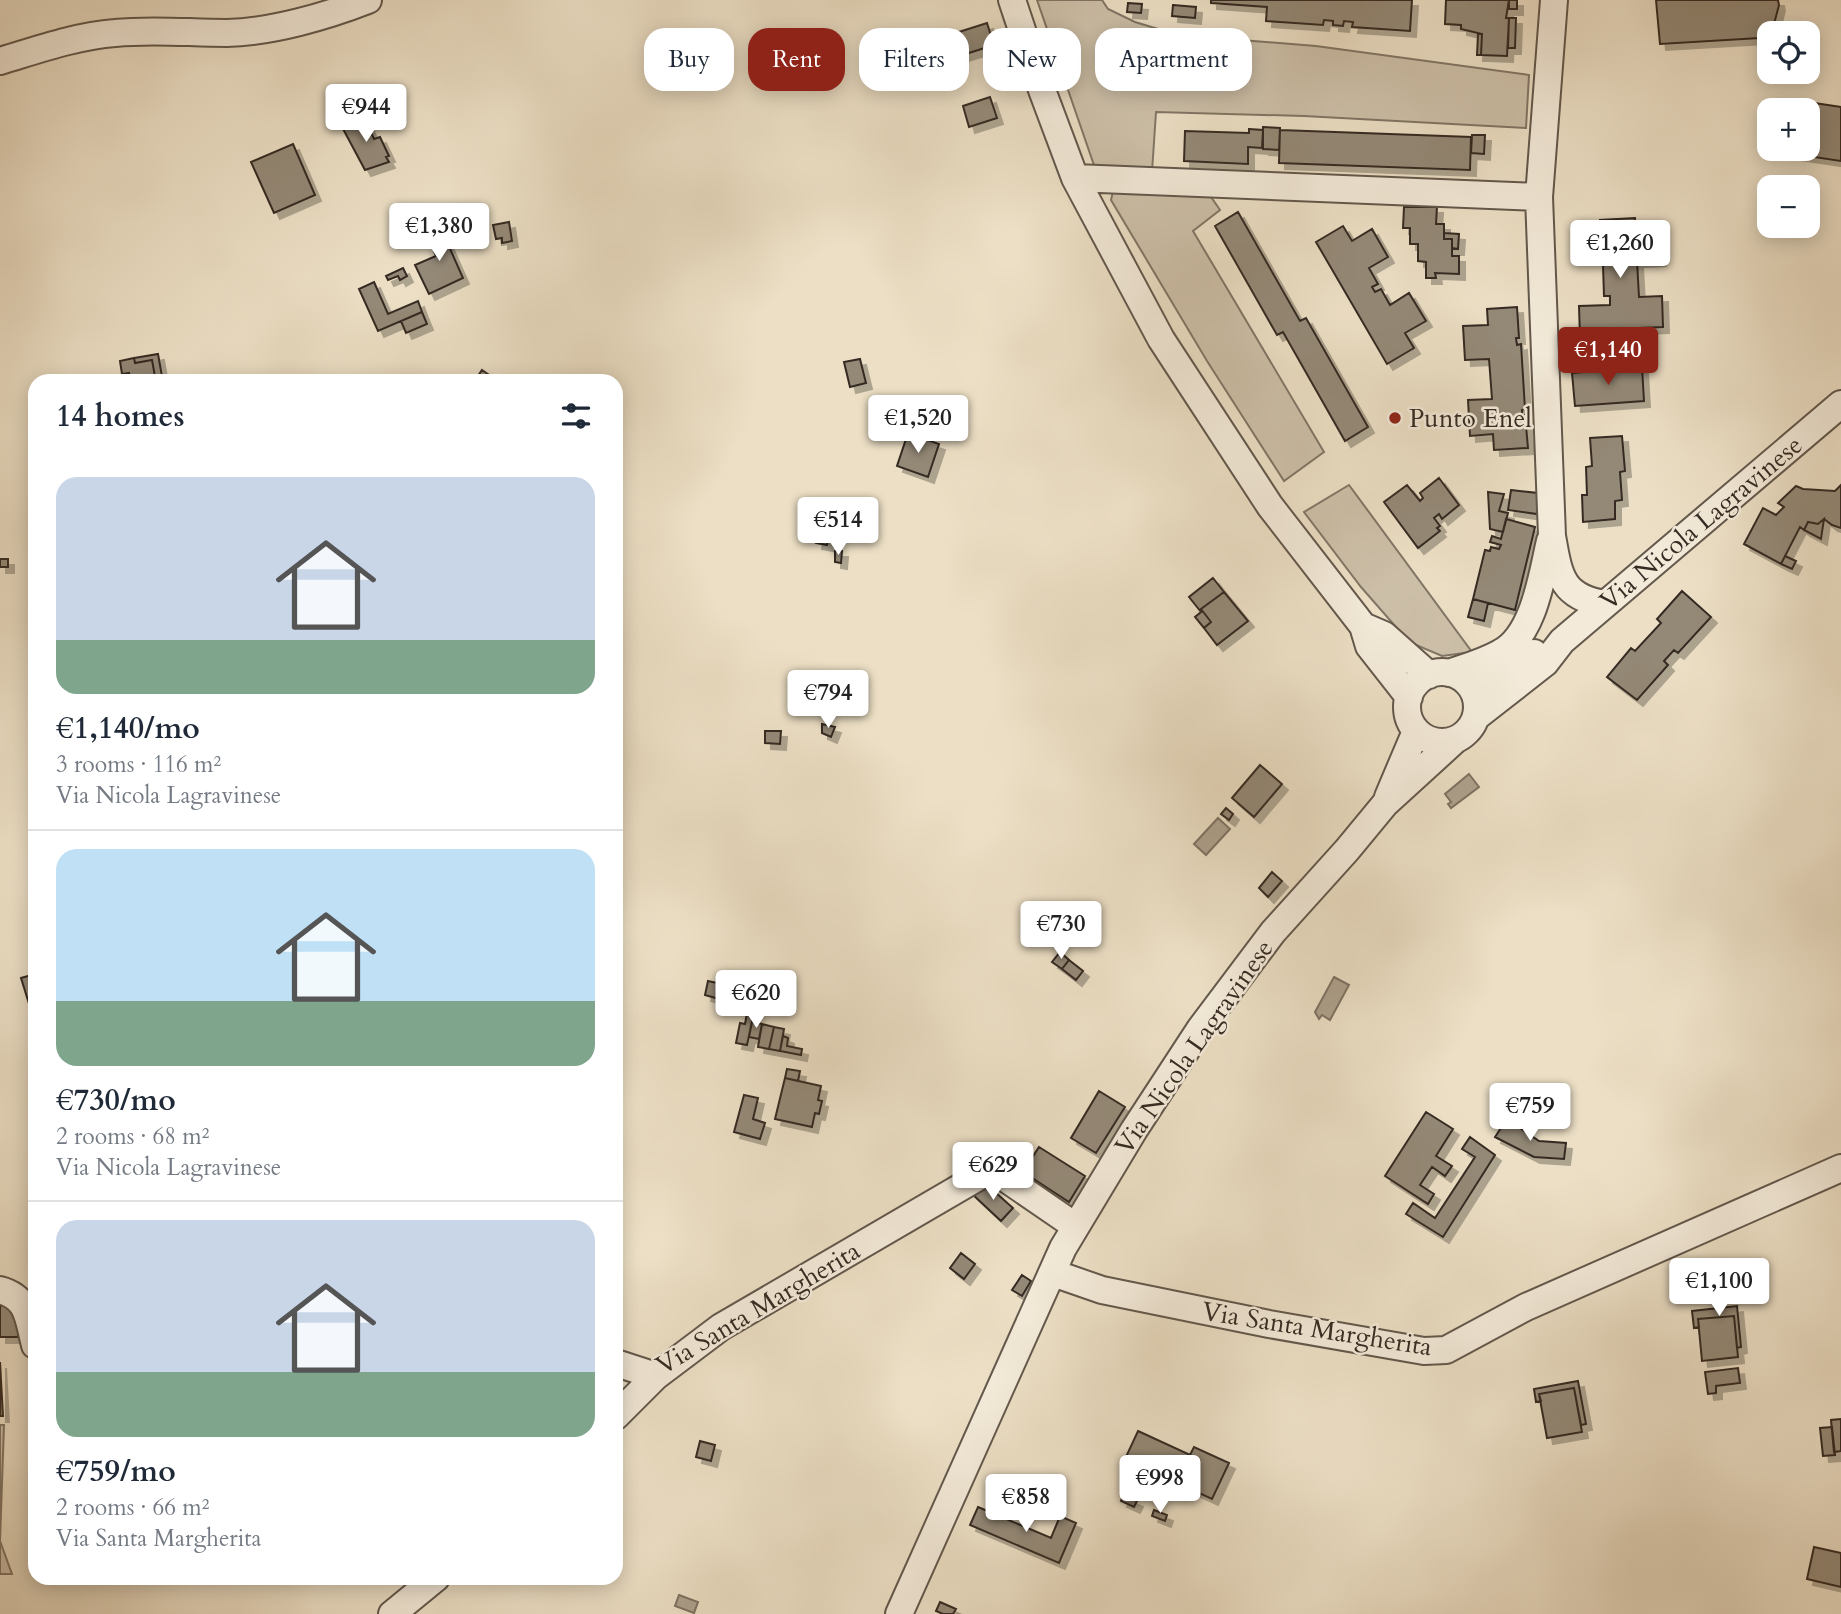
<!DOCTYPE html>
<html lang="en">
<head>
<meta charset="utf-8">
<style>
  body { margin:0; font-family:Cardo,serif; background:#f2f2f3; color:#1f2937; height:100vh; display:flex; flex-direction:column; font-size:26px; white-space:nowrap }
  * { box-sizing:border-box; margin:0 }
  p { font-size:23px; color:#747a83 }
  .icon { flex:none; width:38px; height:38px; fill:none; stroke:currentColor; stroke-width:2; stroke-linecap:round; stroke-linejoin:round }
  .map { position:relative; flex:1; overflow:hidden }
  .sheet { position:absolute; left:28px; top:374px; width:595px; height:1211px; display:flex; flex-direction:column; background:#fff; border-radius:21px; box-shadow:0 4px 18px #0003 }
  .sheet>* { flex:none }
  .hud { position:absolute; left:644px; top:28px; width:665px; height:63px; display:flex; gap:14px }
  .fabs { position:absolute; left:1757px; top:21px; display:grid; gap:14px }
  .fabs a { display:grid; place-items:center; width:63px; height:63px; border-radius:14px; background:#fff; box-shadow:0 4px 18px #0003; font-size:35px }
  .price { position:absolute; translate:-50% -60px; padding:0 16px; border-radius:7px; background:#fff; color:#222; font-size:23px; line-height:46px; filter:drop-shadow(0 2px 4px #0008) }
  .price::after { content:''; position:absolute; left:50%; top:42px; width:21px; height:16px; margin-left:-10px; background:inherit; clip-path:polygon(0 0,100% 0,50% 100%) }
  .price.on { background:#8f2418; color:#fff }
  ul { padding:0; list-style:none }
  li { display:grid; align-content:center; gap:14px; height:371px; padding:0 28px }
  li+li { border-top:2px solid #e0e1e3 }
  li span { display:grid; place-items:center; height:217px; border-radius:21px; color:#555 }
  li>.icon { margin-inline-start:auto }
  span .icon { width:126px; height:126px; fill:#fffc; stroke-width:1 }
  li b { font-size:30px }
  h2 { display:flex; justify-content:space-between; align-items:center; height:84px; padding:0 28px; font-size:30px }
  .tag { padding:0 24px; border-radius:21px; background:#fff; box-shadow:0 4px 18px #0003; font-size:24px; line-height:63px }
  .tag.on { background:#8f2418; color:#fff }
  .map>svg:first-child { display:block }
  .green { fill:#cdc0a9; stroke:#817666; stroke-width:2 }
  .water { fill:#aea28e; stroke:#7e7263; stroke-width:2 }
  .building { fill:#948977; stroke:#352b23; stroke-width:2; filter:url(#shadow) }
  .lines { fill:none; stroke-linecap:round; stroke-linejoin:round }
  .minor-casing { stroke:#63584c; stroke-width:30 }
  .minor { stroke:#f3ead9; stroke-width:26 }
  .poi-dot { fill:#8f2418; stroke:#f3ead9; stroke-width:2.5 }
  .labels { text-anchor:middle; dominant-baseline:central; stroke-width:5; stroke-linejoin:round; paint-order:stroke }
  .poi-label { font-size:26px; fill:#352b23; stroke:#f3ead9; text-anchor:start }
  .street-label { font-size:26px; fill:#352b23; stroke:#f3ead9 }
</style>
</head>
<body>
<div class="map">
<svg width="1841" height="1614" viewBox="0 0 1841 1614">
  <defs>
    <filter id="shadow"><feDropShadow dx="6" dy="6" stdDeviation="0" flood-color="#0004"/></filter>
  </defs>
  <rect width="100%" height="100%" fill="#ecdfc5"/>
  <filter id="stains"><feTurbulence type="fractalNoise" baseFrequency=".00286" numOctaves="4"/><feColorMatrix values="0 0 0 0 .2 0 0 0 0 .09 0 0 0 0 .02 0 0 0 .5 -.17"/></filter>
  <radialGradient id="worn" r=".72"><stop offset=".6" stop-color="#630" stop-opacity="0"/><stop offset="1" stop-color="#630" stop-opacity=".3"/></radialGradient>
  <path class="green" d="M 1037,0 L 1102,0 L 1108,9 L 1135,22 L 1178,35 L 1316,46 L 1529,75 L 1526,128 L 1304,116 L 1156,112 L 1152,172 L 1095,168 Z
    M 1113,191 L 1209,194 L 1220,210 L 1193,231 L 1324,452 L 1284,481 L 1207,361 L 1111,200 Z
    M 1349,485 L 1472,652 L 1442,656 L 1409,642 L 1361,587 L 1304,512 Z
    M 0,1425 L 4,1425 L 0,1541 L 12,1574 L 0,1574 Z"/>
  <path class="water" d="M 1469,774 L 1479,787 L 1451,808 L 1448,804 L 1451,802 L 1445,794 Z
    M 1218,818 L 1230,829 L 1206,855 L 1194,844 Z
    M 1334,977 L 1349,985 L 1330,1020 L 1322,1015 L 1319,1019 L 1315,1012 Z
    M 679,1595 L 698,1602 L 694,1613 L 675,1606 Z"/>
  <path class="building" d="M 1211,0 L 1412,0 L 1410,31 L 1352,27 L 1353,22 L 1344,21 L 1343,26 L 1333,25 L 1333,21 L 1324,20 L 1323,25 L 1266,21 L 1267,7 L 1211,3 Z
    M 1446,0 L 1509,0 L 1506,18 L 1509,18 L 1507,56 L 1481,55 L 1482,34 L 1461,29 L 1461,25 L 1445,24 Z
    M 1509,0 L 1517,0 L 1517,9 L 1509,9 Z
    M 1656,0 L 1778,0 L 1779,5 L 1774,24 L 1760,38 L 1660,44 Z
    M 1128,3 L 1142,4 L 1141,13 L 1127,12 Z
    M 1173,5 L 1196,7 L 1195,18 L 1172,16 Z
    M 1509,18 L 1516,18 L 1515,48 L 1508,48 Z
    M 987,23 L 994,45 L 947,60 L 940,38 Z
    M 1478,34 L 1482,34 L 1481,55 L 1477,55 Z
    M 940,38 L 947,60 L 937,64 L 929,42 Z
    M 990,97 L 997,118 L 969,127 L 963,106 Z
    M 1795,100 L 1841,107 L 1841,161 L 1787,153 L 1788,149 L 1808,149 L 1808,110 L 1793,110 Z
    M 364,117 L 374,139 L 380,137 L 389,156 L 386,157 L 389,162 L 365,170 L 342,127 Z
    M 1263,127 L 1280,128 L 1279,150 L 1263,149 Z
    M 1249,129 L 1263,130 L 1262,148 L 1248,147 L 1248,164 L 1184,161 L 1185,131 L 1249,133 Z
    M 1280,130 L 1471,137 L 1470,170 L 1279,163 Z
    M 1472,135 L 1485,135 L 1484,154 L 1471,153 Z
    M 293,144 L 315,195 L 274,213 L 251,162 Z
    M 1404,207 L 1437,207 L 1436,224 L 1444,224 L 1444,239 L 1452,239 L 1452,256 L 1459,256 L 1459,274 L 1435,273 L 1436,278 L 1426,278 L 1426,262 L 1418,261 L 1418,244 L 1410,244 L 1410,228 L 1403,228 Z
    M 1238,212 L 1300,321 L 1306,318 L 1368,427 L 1345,441 L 1283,332 L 1277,335 L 1215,226 Z
    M 1635,218 L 1636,230 L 1658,229 L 1660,260 L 1637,261 L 1639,297 L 1662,296 L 1663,327 L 1640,328 L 1641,339 L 1607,340 L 1606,337 L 1580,338 L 1579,306 L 1610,305 L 1610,296 L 1604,296 L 1603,265 L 1608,265 L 1608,259 L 1606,256 L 1577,257 L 1576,226 L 1600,225 L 1600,220 Z
    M 509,222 L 512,241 L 502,243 L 502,238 L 496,239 L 493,225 Z
    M 439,224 L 463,278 L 429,294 L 415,265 L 436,256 L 425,230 Z
    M 1343,226 L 1352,241 L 1372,229 L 1388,257 L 1369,268 L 1378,284 L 1372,287 L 1375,292 L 1381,289 L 1390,305 L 1409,293 L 1426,321 L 1405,333 L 1414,348 L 1387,364 L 1316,242 Z
    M 1444,233 L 1459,234 L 1458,249 L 1452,248 L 1452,239 L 1444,239 Z
    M 403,268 L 407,276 L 400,280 L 398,276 L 388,280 L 386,276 Z
    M 374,282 L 388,314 L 418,301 L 422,312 L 378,331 L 359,289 Z
    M 1517,307 L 1519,338 L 1516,338 L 1517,345 L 1521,344 L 1525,409 L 1522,410 L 1522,415 L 1525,415 L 1528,448 L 1494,450 L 1493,434 L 1470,436 L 1468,400 L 1492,399 L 1489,359 L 1465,360 L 1463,326 L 1488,325 L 1487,309 Z
    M 422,312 L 427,324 L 406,333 L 401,321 Z
    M 158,354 L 163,382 L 156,382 L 152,360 L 135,363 L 134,358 Z
    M 134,358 L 135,363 L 152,360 L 156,382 L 130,382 L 129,373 L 122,374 L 120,361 Z
    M 860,359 L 866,383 L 850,387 L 844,362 Z
    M 1642,367 L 1644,401 L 1575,406 L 1572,373 Z
    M 482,370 L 495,379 L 493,382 L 459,382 L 467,381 L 470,377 L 475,380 Z
    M 129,373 L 130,382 L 123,382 L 122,374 Z
    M 908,433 L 939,444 L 928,477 L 897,466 Z
    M 1622,436 L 1625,471 L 1620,472 L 1622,500 L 1615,501 L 1615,519 L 1583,522 L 1582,495 L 1587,495 L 1586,467 L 1592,466 L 1590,438 Z
    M 1439,478 L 1459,505 L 1442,519 L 1439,514 L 1434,518 L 1440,526 L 1437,528 L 1440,531 L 1418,548 L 1384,502 L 1407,485 L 1420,501 L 1423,498 L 1420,493 Z
    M 1841,485 L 1841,528 L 1832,525 L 1824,519 L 1818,524 L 1808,522 L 1804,530 L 1800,527 L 1781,564 L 1744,544 L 1763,508 L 1776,515 L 1784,507 L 1778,503 L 1796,486 L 1803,489 L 1835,491 Z
    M 1511,490 L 1538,493 L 1537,514 L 1508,510 Z
    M 1488,492 L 1504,494 L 1499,511 L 1508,513 L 1503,532 L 1490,529 Z
    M 821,512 L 833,514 L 827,545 L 816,543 Z
    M 1506,519 L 1535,527 L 1515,610 L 1473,599 L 1485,550 L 1490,551 L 1491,547 L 1499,549 L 1501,545 L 1490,542 L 1492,536 L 1501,539 Z
    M 1824,519 L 1821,539 L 1804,530 L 1808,522 L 1818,524 Z
    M 835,551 L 842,551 L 841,563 L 835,562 Z
    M 1785,556 L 1796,561 L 1792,569 L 1781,564 Z
    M 0,559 L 8,559 L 8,567 L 0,567 Z
    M 1213,578 L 1224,592 L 1201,609 L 1211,622 L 1204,628 L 1195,617 L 1201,612 L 1189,597 Z
    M 1682,591 L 1711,617 L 1678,653 L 1674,650 L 1664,661 L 1668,665 L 1637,700 L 1607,677 L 1631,648 L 1635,651 L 1661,623 L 1657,619 Z
    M 1224,592 L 1248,621 L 1217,645 L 1204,628 L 1211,622 L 1201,609 Z
    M 1473,599 L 1488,603 L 1484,621 L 1468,617 Z
    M 822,724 L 835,727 L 831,737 L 822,733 Z
    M 765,731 L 781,731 L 780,744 L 765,743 Z
    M 1260,765 L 1282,784 L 1254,817 L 1232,798 Z
    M 1226,808 L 1233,814 L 1229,820 L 1221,814 Z
    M 1272,872 L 1282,881 L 1268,897 L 1259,888 Z
    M 1060,952 L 1069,960 L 1062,969 L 1052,962 Z
    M 1069,960 L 1083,971 L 1076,980 L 1062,969 Z
    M 35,974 L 35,1005 L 30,1007 L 21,978 Z
    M 708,981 L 722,984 L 719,999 L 705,995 Z
    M 750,997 L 757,998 L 747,1045 L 736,1043 L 740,1023 L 745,1024 Z
    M 752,1022 L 762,1024 L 759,1039 L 749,1037 Z
    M 762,1024 L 774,1027 L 769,1049 L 758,1047 Z
    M 774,1027 L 784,1029 L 780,1051 L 769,1049 Z
    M 783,1036 L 788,1038 L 787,1046 L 802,1049 L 801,1055 L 780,1051 Z
    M 787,1069 L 800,1071 L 798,1081 L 785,1078 Z
    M 785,1078 L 821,1086 L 818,1100 L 822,1101 L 819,1114 L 815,1113 L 812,1127 L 775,1119 Z
    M 1099,1091 L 1125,1107 L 1096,1153 L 1071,1138 Z
    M 744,1095 L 758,1098 L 753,1119 L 765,1123 L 760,1139 L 734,1132 Z
    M 1426,1112 L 1453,1129 L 1436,1156 L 1452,1166 L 1445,1176 L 1432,1167 L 1420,1185 L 1434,1194 L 1428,1204 L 1385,1176 Z
    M 1507,1119 L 1539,1141 L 1566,1143 L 1564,1159 L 1534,1157 L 1495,1137 Z
    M 1470,1137 L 1495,1155 L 1443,1237 L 1406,1214 L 1413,1203 L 1435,1218 L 1475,1157 L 1462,1149 Z
    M 1039,1147 L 1085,1176 L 1069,1202 L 1023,1172 Z
    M 986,1184 L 1013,1208 L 1001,1221 L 971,1193 Z
    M 961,1253 L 975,1264 L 964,1279 L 950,1268 Z
    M 1022,1275 L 1031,1281 L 1022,1296 L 1012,1290 Z
    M 0,1305 L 18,1310 L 18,1337 L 0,1337 Z
    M 1737,1306 L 1741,1347 L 1737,1348 L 1734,1316 L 1698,1319 L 1699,1327 L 1694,1328 L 1692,1311 Z
    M 1734,1316 L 1738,1357 L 1702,1361 L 1698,1319 Z
    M 0,1362 L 3,1416 L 0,1416 Z
    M 1738,1368 L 1740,1383 L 1716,1386 L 1716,1393 L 1708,1394 L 1705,1372 Z
    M 1578,1381 L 1586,1424 L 1581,1425 L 1574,1388 L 1539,1394 L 1541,1401 L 1536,1402 L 1534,1389 Z
    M 1574,1388 L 1582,1432 L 1547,1438 L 1539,1394 Z
    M 1841,1419 L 1841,1451 L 1834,1452 L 1831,1420 Z
    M 1832,1427 L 1835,1455 L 1823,1456 L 1820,1428 Z
    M 1138,1431 L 1190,1455 L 1194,1447 L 1229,1463 L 1212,1499 L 1125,1459 Z
    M 700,1441 L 715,1445 L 711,1461 L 696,1457 Z
    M 1123,1495 L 1137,1501 L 1134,1507 L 1121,1501 Z
    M 978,1507 L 1051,1538 L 1060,1516 L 1076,1523 L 1059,1563 L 970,1525 Z
    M 1154,1510 L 1167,1515 L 1165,1521 L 1152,1516 Z
    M 1814,1547 L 1841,1553 L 1841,1587 L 1807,1579 Z
    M 940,1602 L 956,1609 L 953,1614 L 943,1614 L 936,1611 Z"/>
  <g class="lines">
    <defs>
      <path id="minor" d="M 1012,0 L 1042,90 L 1075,178 L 1161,339 L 1270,506 L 1363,626 L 1369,646 L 1409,697
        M 1554,0 L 1539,197 L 1552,536 C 1559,575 1561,597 1605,604
        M 0,61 C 37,50 76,36 115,33 C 152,29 189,33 227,33 C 272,32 327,16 368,0
        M 1075,178 L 1539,197
        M 1363,626 L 1384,635 L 1429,675
        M1407 707a35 35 0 1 1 70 0a35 35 0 1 1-70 0Z
        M 1449,673 C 1466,667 1484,662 1500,653 C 1534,636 1542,575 1550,541
        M 1474,692 L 1534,653
        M 1476,717 L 1545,663 L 1562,641 L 1841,404
        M 1388,797 L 1416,731
        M 1053,1273 L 1102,1290 L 1269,1324 L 1424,1351 L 1446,1350 L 1526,1307 L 1841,1168
        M 0,1290 C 29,1298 28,1319 35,1345
        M 616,1363 L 656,1376 L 721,1327 L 992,1169 L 1075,1226
        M 616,1416 L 656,1376
        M 392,1614 L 436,1578
        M 899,1614 L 1063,1248 L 1134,1130 L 1200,1029 L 1273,932 L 1347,850 L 1385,804 L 1454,741"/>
    </defs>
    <use href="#minor" class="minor-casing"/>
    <use href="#minor" class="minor"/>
  </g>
  <circle class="poi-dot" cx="1395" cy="418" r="7"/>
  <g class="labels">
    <g class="poi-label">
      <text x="1409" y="418">Punto Enel</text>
    </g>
    <g class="street-label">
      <text transform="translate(1701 523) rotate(-40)">Via Nicola Lagravinese</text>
      <text transform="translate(1194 1047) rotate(-55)">Via Nicola Lagravinese</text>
      <text transform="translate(758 1308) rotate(-31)">Via Santa Margherita</text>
      <text transform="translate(1317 1329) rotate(9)">Via Santa Margherita</text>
    </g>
  </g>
  <rect width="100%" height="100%" filter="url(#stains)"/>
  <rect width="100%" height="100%" fill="url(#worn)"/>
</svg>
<div class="fabs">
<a><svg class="icon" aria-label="locate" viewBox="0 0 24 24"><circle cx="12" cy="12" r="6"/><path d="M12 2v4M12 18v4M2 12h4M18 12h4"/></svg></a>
<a>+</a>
<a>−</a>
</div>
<b class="price" style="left:366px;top:144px">€944</b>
<b class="price" style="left:439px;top:263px">€1,380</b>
<b class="price" style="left:1620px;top:280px">€1,260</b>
<b class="price on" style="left:1608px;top:387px">€1,140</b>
<b class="price" style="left:918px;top:455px">€1,520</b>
<b class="price" style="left:838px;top:557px">€514</b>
<b class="price" style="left:828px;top:730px">€794</b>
<b class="price" style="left:1061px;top:961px">€730</b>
<b class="price" style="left:756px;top:1030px">€620</b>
<b class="price" style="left:1530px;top:1143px">€759</b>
<b class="price" style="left:993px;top:1202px">€629</b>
<b class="price" style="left:1719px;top:1318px">€1,100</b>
<b class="price" style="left:1160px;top:1515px">€998</b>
<b class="price" style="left:1026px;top:1534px">€858</b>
<div class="hud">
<a class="tag">Buy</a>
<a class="tag on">Rent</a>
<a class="tag">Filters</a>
<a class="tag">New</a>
<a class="tag">Apartment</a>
</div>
<section class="sheet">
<h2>14 homes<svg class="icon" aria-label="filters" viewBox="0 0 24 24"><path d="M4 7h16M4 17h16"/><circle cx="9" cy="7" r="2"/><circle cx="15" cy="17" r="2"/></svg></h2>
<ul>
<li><span style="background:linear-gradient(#c9d6e8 75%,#7fa58c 0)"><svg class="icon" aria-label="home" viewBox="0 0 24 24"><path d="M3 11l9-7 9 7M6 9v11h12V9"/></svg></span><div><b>€1,140/mo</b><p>3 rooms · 116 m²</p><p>Via Nicola Lagravinese</p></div></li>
<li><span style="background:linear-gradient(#bfe0f5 70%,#7fa58c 0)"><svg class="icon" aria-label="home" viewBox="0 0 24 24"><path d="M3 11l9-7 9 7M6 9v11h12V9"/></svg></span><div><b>€730/mo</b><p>2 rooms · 68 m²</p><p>Via Nicola Lagravinese</p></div></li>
<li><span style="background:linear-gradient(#c9d6e8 70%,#7fa58c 0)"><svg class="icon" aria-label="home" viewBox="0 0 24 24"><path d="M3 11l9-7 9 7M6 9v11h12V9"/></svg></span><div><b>€759/mo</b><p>2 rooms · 66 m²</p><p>Via Santa Margherita</p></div></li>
</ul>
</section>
</div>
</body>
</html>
